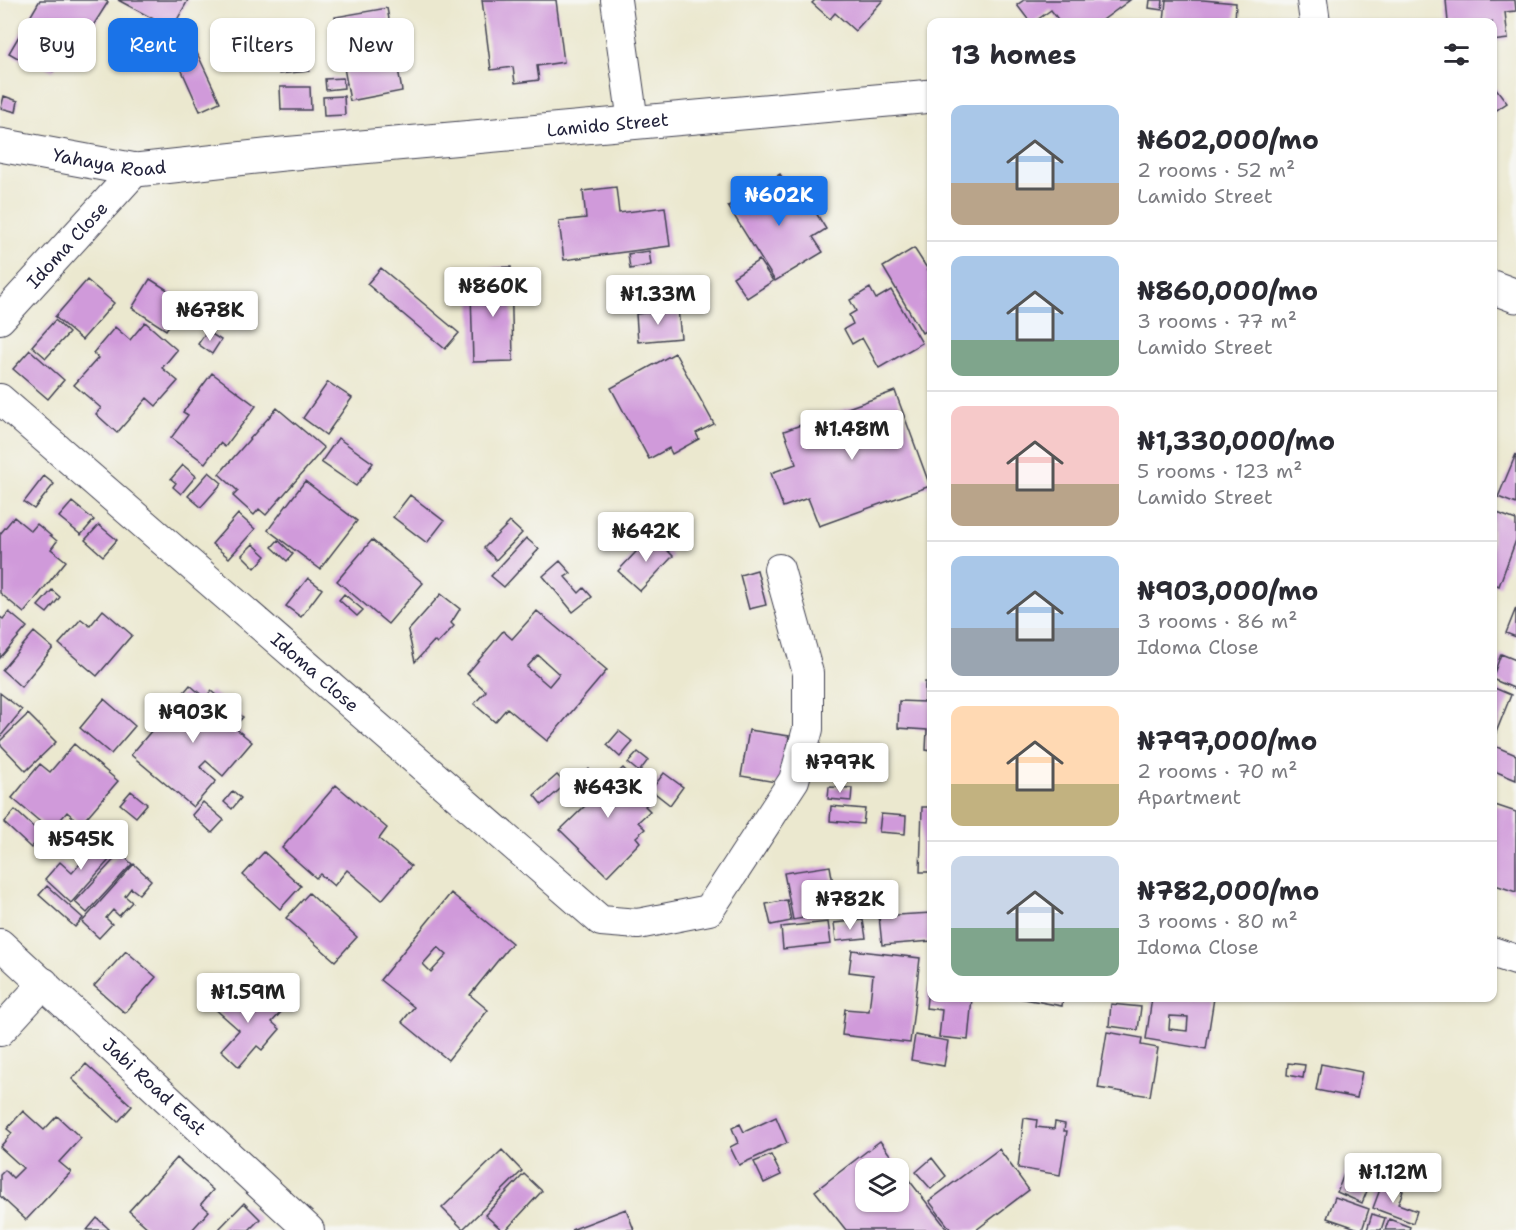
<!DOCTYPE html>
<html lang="en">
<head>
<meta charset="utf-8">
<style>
  body { margin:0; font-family:"Shantell Sans",sans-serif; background:#f2f2f3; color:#2b2b33; height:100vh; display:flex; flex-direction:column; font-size:22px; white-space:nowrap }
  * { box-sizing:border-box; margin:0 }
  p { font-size:20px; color:#7c7c81 }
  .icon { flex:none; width:33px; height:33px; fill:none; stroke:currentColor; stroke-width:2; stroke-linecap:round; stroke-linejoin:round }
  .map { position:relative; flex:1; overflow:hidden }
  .side { position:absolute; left:927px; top:18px; width:570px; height:984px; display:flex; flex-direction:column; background:#fff; border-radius:12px; box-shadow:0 2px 4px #0004 }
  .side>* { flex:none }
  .guide { position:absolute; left:18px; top:18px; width:570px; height:54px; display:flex; gap:12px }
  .controls { position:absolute; left:855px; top:1158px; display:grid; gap:12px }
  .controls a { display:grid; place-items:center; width:54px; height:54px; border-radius:12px; background:#fff; box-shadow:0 2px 4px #0004; font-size:30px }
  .price { position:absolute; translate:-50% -51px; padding:0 14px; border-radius:6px; background:#fff; color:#222; font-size:20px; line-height:39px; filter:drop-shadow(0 2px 3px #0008) }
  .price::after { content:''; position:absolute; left:50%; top:36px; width:18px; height:14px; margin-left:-9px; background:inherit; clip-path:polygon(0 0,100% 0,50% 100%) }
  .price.current { background:#1a73e8; color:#fff }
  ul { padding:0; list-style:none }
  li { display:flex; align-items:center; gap:18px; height:150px; padding:0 24px }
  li+li { border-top:2px solid #e1e1e2 }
  li span { display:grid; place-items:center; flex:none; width:168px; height:120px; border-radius:12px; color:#555 }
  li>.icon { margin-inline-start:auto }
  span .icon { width:72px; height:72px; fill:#fffc; stroke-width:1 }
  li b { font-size:26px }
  h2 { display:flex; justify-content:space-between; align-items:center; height:72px; padding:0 24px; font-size:26px }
  .chip { padding:0 21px; border-radius:12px; background:#fff; box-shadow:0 2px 4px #0004; font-size:21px; line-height:54px }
  .chip.current { background:#1a73e8; color:#fff }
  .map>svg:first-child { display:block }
  .building { fill:#d09ada; fill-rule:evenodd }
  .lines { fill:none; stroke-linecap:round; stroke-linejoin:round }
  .minor-casing { stroke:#404051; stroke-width:32 }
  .tertiary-casing { stroke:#404051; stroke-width:35 }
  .minor { stroke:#fff; stroke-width:30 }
  .tertiary { stroke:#fff; stroke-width:33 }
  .labels { text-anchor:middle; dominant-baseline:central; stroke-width:4.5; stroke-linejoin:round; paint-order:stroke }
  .street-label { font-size:18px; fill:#22223b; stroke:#f6f6f2 }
</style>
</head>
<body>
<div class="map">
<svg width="1516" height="1230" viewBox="0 0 1516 1230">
  <rect width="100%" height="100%" fill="#f6f6f2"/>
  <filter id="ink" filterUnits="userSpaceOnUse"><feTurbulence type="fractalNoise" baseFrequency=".0167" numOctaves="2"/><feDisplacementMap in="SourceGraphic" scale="12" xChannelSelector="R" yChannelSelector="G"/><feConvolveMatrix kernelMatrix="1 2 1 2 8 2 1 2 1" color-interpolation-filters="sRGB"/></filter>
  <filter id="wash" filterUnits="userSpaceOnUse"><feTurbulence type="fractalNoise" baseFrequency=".008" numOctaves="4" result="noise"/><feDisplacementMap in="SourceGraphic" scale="24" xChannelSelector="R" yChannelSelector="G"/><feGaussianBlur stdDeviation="1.35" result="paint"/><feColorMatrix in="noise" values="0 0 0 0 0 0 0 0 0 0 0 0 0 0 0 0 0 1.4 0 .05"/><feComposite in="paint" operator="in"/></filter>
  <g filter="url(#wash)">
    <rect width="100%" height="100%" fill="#ebe8cf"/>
    <g id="blocks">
      <path class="building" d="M 40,0 L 104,0 L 108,2 L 89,32 L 83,29 L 65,60 L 42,46 L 30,65 L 9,53 Z
        M 118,0 L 188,0 L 172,29 Z
        M 482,0 L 556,0 L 564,62 L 537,66 L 539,80 L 515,83 L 513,67 L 491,70 Z
        M 815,0 L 883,0 L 855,31 L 835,13 L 830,19 L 812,3 Z
        M 1024,0 L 1130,0 L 1100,22 L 1060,22 L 1051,10 L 1034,22 L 1030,22 L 1017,5 Z
        M 1150,0 L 1163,0 L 1162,10 L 1149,8 Z
        M 1166,0 L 1203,0 L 1236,3 L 1235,22 L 1164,22 Z
        M 1446,0 L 1515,0 L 1516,11 L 1505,12 L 1508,39 L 1492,41 L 1492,22 L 1448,22 Z
        M 387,8 L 402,91 L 350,101 L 335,17 Z
        M 144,25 L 173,35 L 168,50 L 139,39 Z
        M 305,26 L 309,71 L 279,74 L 275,29 Z
        M 43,52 L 59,61 L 53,71 L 37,62 Z
        M 197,53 L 220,102 L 200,111 L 178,62 Z
        M 343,78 L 344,88 L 326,90 L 325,79 Z
        M 280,87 L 310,87 L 311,110 L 281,110 Z
        M 1495,87 L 1507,103 L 1492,113 L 1492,89 Z
        M 4,96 L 18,101 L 16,112 L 1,108 Z
        M 344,96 L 345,115 L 324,116 L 323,97 Z
        M 780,174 L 801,209 L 810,203 L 826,229 L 813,237 L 823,252 L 775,281 L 728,206 Z
        M 616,187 L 619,213 L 665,207 L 670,246 L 564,260 L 559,221 L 586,218 L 583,191 Z
        M 914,248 L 932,276 L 932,327 L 922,333 L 883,267 Z
        M 649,251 L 651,265 L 630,269 L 628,254 Z
        M 759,260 L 773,281 L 747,298 L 733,277 Z
        M 511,267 L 513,361 L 473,362 L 471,293 L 485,292 L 484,268 Z
        M 381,268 L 459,333 L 445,349 L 367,284 Z
        M 150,279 L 185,301 L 166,330 L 132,308 Z
        M 87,280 L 114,303 L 82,340 L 55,317 Z
        M 870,288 L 876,299 L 891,290 L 922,343 L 879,368 L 862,338 L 852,344 L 844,329 L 853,324 L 849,315 L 856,311 L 850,300 Z
        M 678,309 L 681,338 L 638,342 L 636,314 Z
        M 55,320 L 69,333 L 46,358 L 32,346 Z
        M 145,322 L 177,350 L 162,368 L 178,381 L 156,406 L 147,398 L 117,433 L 96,414 L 101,408 L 74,385 L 98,358 L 93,353 L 115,327 L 130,340 Z
        M 207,331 L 221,340 L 212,354 L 198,344 Z
        M 30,350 L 64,380 L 48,399 L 13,369 Z
        M 675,353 L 714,424 L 696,433 L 699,439 L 672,454 L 669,448 L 649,459 L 611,388 Z
        M 212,373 L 256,406 L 225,447 L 220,443 L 205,463 L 171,438 L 188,415 L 183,412 Z
        M 328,382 L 352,398 L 326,435 L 303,418 Z
        M 895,391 L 930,486 L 819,526 L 808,498 L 783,507 L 771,473 L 796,464 L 784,431 Z
        M 277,408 L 324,448 L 266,515 L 259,509 L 254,515 L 233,496 L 238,491 L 219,474 Z
        M 338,438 L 373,463 L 356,486 L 321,462 Z
        M 1516,454 L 1516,504 L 1498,497 Z
        M 183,465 L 196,476 L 181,494 L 173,487 L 176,483 L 171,479 Z
        M 209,472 L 222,483 L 201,507 L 188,496 Z
        M 44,476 L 54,484 L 34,509 L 24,502 Z
        M 305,481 L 357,521 L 320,569 L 268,530 Z
        M 410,495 L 444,521 L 427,543 L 393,517 Z
        M 72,502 L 94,520 L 81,535 L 59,517 Z
        M 1492,511 L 1516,520 L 1516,540 L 1499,586 L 1492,583 Z
        M 238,514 L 255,529 L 229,558 L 212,544 Z
        M 14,517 L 31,531 L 37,524 L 57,541 L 51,549 L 66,561 L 24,613 L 0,593 L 0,534 Z
        M 510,522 L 522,533 L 496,560 L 484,548 Z
        M 99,525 L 117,540 L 103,556 L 85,540 Z
        M 652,535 L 673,556 L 640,591 L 618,571 Z
        M 526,538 L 539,549 L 504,587 L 491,576 Z
        M 278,540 L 293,554 L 287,561 L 272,547 Z
        M 372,540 L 423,583 L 388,624 L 337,581 Z
        M 253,544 L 266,556 L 255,568 L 242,555 Z
        M 560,561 L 571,573 L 565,577 L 579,593 L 584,588 L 592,597 L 573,612 L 543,576 Z
        M 757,570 L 766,605 L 749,609 L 740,575 Z
        M 308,578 L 322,589 L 301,617 L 286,606 Z
        M 52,590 L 60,597 L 47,613 L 38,606 Z
        M 344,594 L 363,610 L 357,616 L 339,600 Z
        M 441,594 L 460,609 L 451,623 L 454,626 L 437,644 L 434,641 L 415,662 L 408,631 Z
        M 1516,608 L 1516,637 L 1506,633 Z
        M 103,610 L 132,635 L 97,676 L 59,644 L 81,619 L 90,626 Z
        M 537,611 L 607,670 L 547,741 L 507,708 L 495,722 L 474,704 L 486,691 L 467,674 L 503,631 L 512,639 ZM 538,655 L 559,674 L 549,686 L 527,667 Z
        M 9,612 L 27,627 L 0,658 L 0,617 L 3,619 Z
        M 34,632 L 53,648 L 21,687 L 2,670 Z
        M 1501,654 L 1516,660 L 1516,689 L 1492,679 Z
        M 925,682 L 932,682 L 932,751 L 926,750 L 927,730 L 898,728 L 899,701 L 925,702 Z
        M 190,685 L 205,698 L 211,691 L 243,717 L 234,727 L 252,742 L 223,776 L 206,761 L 200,767 L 216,781 L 193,807 L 131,755 Z
        M 1492,687 L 1511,695 L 1493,740 L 1492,740 Z
        M 0,693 L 22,710 L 0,737 Z
        M 104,699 L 135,726 L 111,754 L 80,728 Z
        M 28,714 L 56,742 L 26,771 L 0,744 L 0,741 Z
        M 749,730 L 789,736 L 782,783 L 741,776 Z
        M 619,731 L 633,742 L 620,757 L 607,745 Z
        M 74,744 L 118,781 L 81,824 L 67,812 L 51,831 L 12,798 L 40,764 L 50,772 Z
        M 1492,745 L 1516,755 L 1516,780 L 1492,770 Z
        M 638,752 L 648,760 L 639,772 L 628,763 Z
        M 623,768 L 653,798 L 645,806 L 650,811 L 638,822 L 645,829 L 636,837 L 640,842 L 607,876 L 560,830 L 587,804 L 571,788 L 589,769 L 605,785 Z
        M 664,773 L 683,787 L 670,805 L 651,790 Z
        M 557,775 L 566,784 L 542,805 L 534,795 Z
        M 336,785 L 387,828 L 379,839 L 411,866 L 382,900 L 347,870 L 334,886 L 320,874 L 316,878 L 282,848 Z
        M 829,787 L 852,788 L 851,801 L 828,799 Z
        M 131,791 L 147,804 L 136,817 L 120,804 Z
        M 233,791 L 241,798 L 232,809 L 224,802 Z
        M 203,802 L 224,820 L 212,833 L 192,815 Z
        M 1492,804 L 1516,812 L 1516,892 L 1492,884 Z
        M 831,806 L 865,809 L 863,824 L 830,821 Z
        M 922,807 L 932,807 L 932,872 L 920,872 Z
        M 15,810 L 42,835 L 31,848 L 4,823 Z
        M 881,814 L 906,816 L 905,834 L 879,832 Z
        M 103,838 L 118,850 L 71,903 L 45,879 L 60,862 L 72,873 Z
        M 264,852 L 301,886 L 280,909 L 243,875 Z
        M 120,853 L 132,864 L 87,913 L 75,902 Z
        M 134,864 L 151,880 L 139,894 L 131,888 L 125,896 L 132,902 L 119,916 L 113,910 L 106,918 L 112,924 L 99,938 L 82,922 Z
        M 830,866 L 838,912 L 793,920 L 784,873 Z
        M 47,886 L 83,918 L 75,927 L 39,895 Z
        M 859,891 L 862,908 L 842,911 L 839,894 Z
        M 309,893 L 357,937 L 335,961 L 286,918 Z
        M 451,893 L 512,943 L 470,995 L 488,1010 L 448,1060 L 402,1022 L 414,1007 L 380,980 ZM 438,947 L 447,955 L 431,972 L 423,964 Z
        M 787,900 L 791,921 L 771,925 L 766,904 Z
        M 932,913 L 932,941 L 882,945 L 879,916 Z
        M 863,920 L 866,938 L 836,941 L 834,923 Z
        M 828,922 L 831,944 L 783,949 L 781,927 Z
        M 852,950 L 920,958 L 910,1043 L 842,1035 L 845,1009 L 869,1011 L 873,975 L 849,972 Z
        M 126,951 L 156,977 L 125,1013 L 94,986 Z
        M 231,986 L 252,1005 L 262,993 L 282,1011 L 272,1022 L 280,1029 L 262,1050 L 257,1046 L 239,1067 L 221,1050 L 239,1030 L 213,1007 Z
        M 928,988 L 932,988 L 932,998 L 972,998 L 968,1040 L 939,1037 L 942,1010 L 926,1008 Z
        M 1019,998 L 1063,998 L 1062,1006 Z
        M 1152,998 L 1214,998 L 1206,1049 L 1146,1039 ZM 1170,1016 L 1188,1017 L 1187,1031 L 1169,1029 Z
        M 1111,1004 L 1141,1007 L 1138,1030 L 1109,1026 Z
        M 1107,1032 L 1142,1038 L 1141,1045 L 1158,1048 L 1150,1096 L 1098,1088 Z
        M 915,1035 L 948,1041 L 944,1066 L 911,1060 Z
        M 1288,1063 L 1305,1065 L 1303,1078 L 1287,1075 Z
        M 86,1064 L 132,1106 L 118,1122 L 72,1079 Z
        M 1321,1064 L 1362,1072 L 1357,1098 L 1316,1090 Z
        M 23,1111 L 44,1130 L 57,1116 L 81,1138 L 59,1162 L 71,1172 L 26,1220 L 0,1196 L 0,1175 L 5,1170 L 13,1178 L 23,1168 L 0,1147 L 12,1133 L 7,1129 Z
        M 776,1117 L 787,1143 L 739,1165 L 730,1147 L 738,1143 L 732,1128 L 740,1124 L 744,1132 Z
        M 1024,1118 L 1037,1120 L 1036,1127 L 1054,1129 L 1055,1122 L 1065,1124 L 1064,1131 L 1067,1131 L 1060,1175 L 1018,1168 Z
        M 880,1141 L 898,1166 L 948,1230 L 846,1230 L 815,1191 ZM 866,1168 L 898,1168 L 898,1202 L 866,1202 Z
        M 999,1149 L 1029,1190 L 976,1230 L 951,1230 L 929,1201 Z
        M 502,1150 L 522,1171 L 463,1229 L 442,1208 Z
        M 771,1155 L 781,1175 L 764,1183 L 754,1162 Z
        M 177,1158 L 213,1190 L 201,1204 L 209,1211 L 192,1230 L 150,1230 L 129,1211 Z
        M 932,1158 L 946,1176 L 931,1189 L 916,1172 Z
        M 1346,1169 L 1372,1179 L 1362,1203 L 1337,1192 Z
        M 524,1174 L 542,1191 L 506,1230 L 502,1230 L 485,1215 Z
        M 1382,1184 L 1403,1191 L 1398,1204 L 1417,1211 L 1413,1223 L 1373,1208 Z
        M 1335,1197 L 1369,1209 L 1362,1230 L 1327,1218 Z
        M 244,1203 L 260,1219 L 249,1230 L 218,1230 Z
        M 626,1209 L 634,1230 L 571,1230 Z
        M 1372,1214 L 1385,1218 L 1381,1230 L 1367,1230 Z
        M 97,1218 L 109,1229 L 108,1230 L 87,1230 Z
        M 1389,1219 L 1410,1227 L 1409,1230 L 1385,1230 Z"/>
    </g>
  </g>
  <g filter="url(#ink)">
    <use href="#blocks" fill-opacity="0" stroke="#404051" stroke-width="1.5"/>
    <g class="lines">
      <defs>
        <g id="minor">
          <path d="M 616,0 L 633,122"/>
          <path d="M 1312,0 L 1315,22"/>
          <path id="s1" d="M 0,319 L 136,170"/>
          <path id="s2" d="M 0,399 L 601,921 L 638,924 L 709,910 L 794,780 L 808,729 L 808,673 L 779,569"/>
          <path id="s3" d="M 0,944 L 309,1230"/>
          <path d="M 1492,952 L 1516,960"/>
          <path d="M 0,1031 L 44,983"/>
        </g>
        <g id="tertiary">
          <path id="s4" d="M 0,145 L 136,170 L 283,154 L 932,96"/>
          <path d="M 1492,287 L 1516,296"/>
        </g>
      </defs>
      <use href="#minor" class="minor-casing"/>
      <use href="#tertiary" class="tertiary-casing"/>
      <use href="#minor" class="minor"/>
      <use href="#tertiary" class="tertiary"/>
    </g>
  </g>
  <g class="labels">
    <g class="street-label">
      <text stroke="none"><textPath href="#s4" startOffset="612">Lamido Street</textPath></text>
      <text stroke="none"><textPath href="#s4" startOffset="111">Yahaya Road</textPath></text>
      <text stroke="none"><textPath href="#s1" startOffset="100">Idoma Close</textPath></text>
      <text stroke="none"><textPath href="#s2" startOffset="417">Idoma Close</textPath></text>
      <text stroke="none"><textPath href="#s3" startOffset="210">Jabi Road East</textPath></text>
    </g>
  </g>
</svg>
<div class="controls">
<a><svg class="icon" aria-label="layers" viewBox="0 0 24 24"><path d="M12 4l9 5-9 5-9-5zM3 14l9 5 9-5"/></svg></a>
</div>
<b class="price current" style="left:779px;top:227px">₦602K</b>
<b class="price" style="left:493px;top:318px">₦860K</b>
<b class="price" style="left:658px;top:326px">₦1.33M</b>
<b class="price" style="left:210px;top:342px">₦678K</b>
<b class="price" style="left:852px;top:461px">₦1.48M</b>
<b class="price" style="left:646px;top:563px">₦642K</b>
<b class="price" style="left:193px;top:744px">₦903K</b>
<b class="price" style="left:840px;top:794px">₦797K</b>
<b class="price" style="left:608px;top:819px">₦643K</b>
<b class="price" style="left:81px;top:871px">₦545K</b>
<b class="price" style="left:850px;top:931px">₦782K</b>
<b class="price" style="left:248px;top:1024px">₦1.59M</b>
<b class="price" style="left:1393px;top:1204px">₦1.12M</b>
<div class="guide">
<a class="chip">Buy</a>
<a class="chip current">Rent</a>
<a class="chip">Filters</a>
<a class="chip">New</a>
</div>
<section class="side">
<h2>13 homes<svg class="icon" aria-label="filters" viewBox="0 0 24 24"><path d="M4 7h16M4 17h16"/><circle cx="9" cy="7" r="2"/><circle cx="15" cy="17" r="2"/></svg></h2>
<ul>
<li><span style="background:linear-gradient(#a9c7e8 65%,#b9a48a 0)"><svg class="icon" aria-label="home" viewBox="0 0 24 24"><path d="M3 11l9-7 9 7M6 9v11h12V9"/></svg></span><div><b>₦602,000/mo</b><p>2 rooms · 52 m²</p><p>Lamido Street</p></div></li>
<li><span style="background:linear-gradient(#a9c7e8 70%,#7fa58c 0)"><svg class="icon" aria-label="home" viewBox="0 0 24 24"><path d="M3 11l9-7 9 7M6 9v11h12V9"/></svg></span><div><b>₦860,000/mo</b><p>3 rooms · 77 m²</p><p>Lamido Street</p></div></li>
<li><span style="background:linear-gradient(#f6c9c9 65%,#b9a48a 0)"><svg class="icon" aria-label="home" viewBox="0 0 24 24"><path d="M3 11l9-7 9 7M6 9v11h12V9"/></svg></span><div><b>₦1,330,000/mo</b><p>5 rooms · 123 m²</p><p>Lamido Street</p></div></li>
<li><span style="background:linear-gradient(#a9c7e8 60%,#9aa5b1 0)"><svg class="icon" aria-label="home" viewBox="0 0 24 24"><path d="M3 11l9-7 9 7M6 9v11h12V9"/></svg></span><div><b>₦903,000/mo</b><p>3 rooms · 86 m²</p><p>Idoma Close</p></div></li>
<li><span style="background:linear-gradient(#ffd9b3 65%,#c2b280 0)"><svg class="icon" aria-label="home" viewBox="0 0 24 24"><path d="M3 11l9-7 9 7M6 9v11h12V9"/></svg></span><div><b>₦797,000/mo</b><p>2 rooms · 70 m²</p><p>Apartment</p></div></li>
<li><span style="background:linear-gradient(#c9d6e8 60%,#7fa58c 0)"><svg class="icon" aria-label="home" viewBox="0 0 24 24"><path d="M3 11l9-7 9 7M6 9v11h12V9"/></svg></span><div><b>₦782,000/mo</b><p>3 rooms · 80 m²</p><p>Idoma Close</p></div></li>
</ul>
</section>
</div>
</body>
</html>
